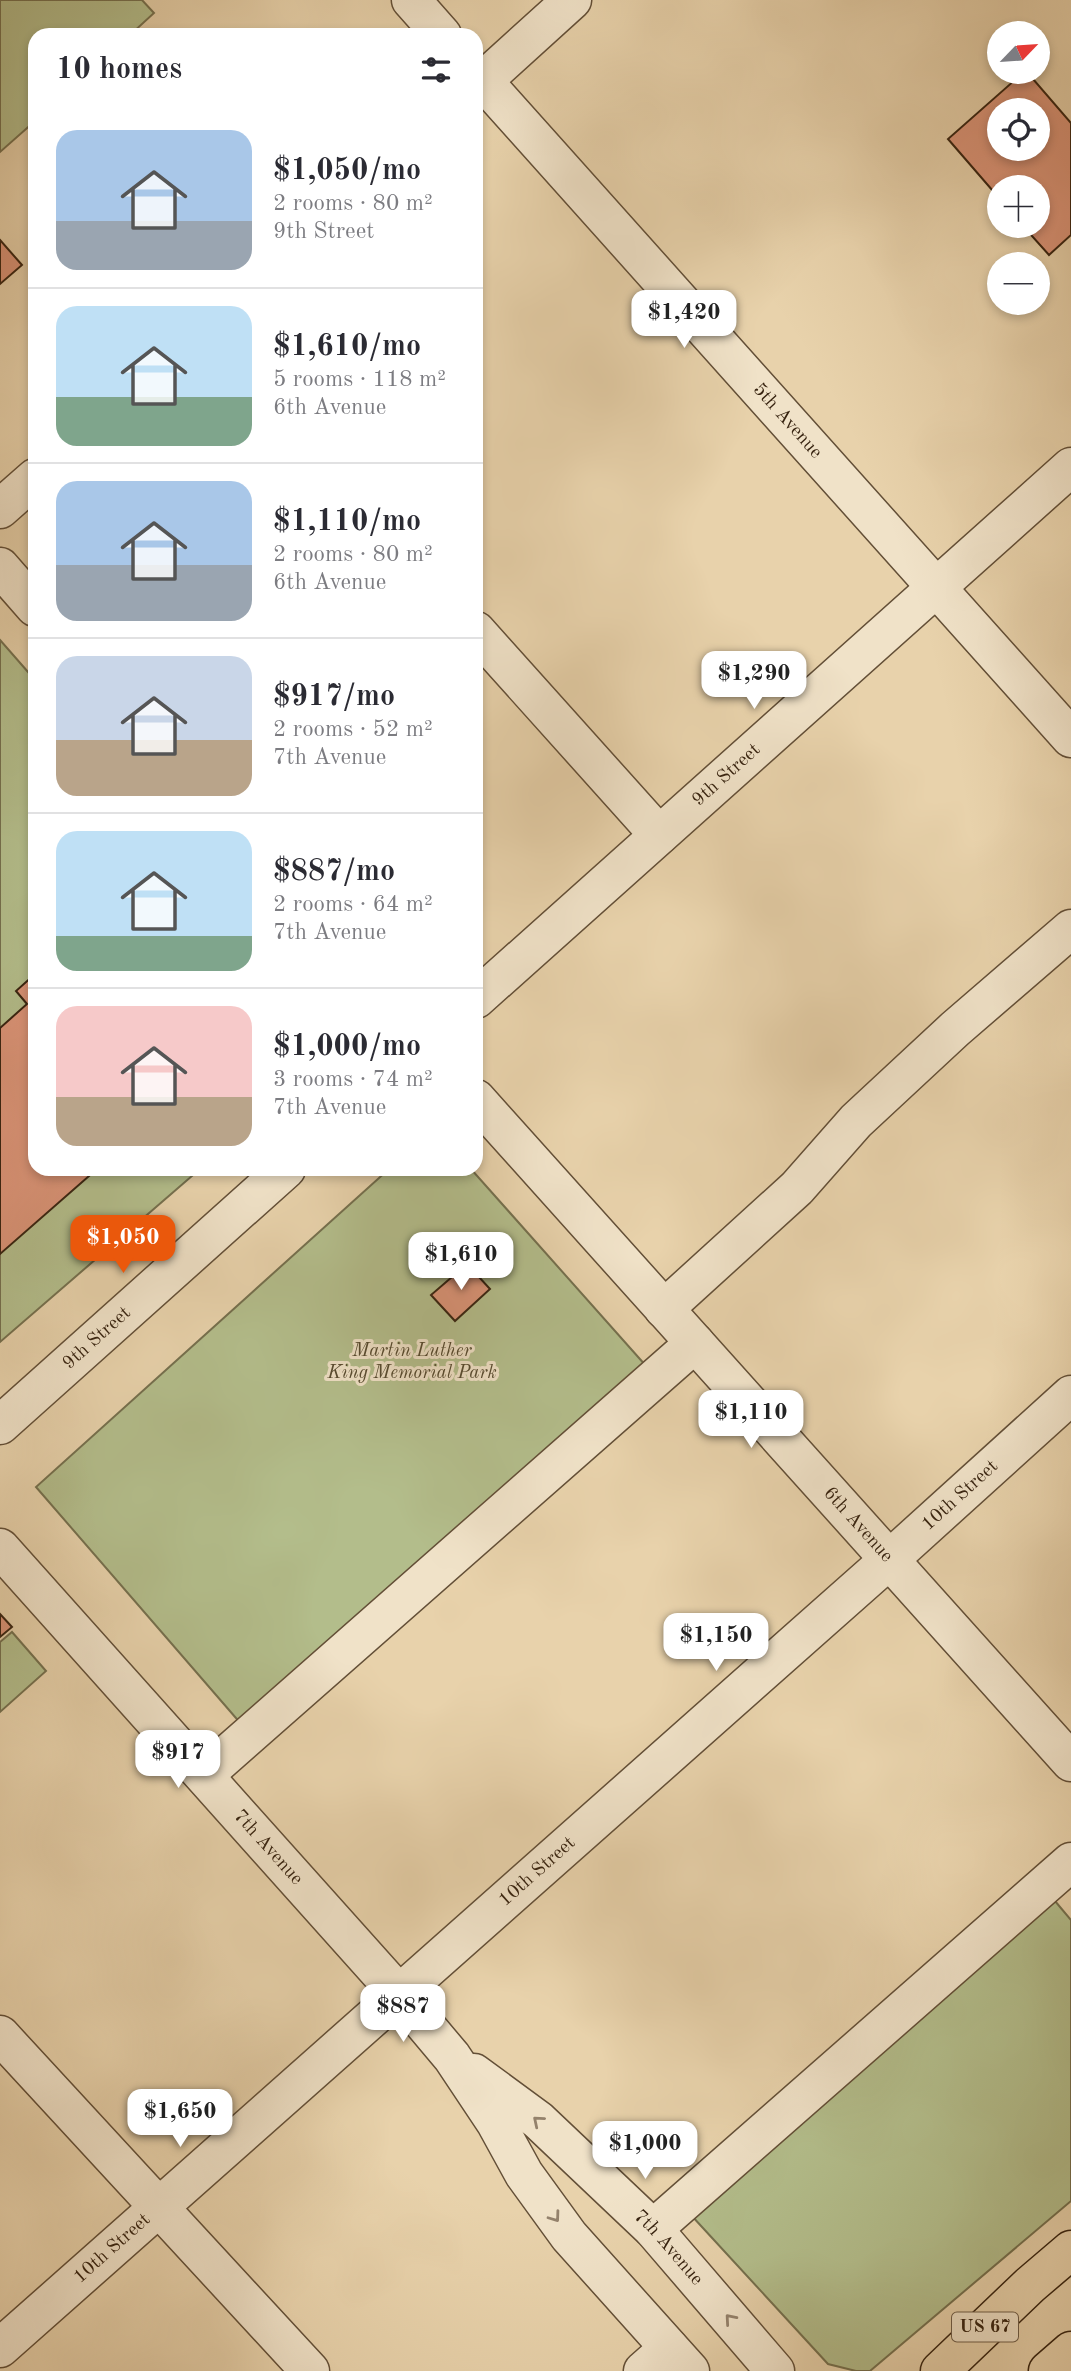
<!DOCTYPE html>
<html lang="en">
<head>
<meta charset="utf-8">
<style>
  body { margin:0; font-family:"Old Standard TT",serif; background:#f7f7f7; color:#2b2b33; height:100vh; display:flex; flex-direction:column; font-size:26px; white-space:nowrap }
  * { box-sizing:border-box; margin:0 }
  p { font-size:23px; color:#7c7c81 }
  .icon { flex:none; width:38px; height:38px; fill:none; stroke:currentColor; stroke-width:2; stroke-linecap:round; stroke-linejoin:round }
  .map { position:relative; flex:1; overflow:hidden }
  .panel { position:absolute; left:28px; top:28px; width:455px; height:1148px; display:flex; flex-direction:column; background:#fff; border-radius:21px; box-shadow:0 4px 10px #0003 }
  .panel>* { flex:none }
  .needle { width:46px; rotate:65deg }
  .fabs { position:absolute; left:987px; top:21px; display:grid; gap:14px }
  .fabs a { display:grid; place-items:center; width:63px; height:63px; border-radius:50%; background:#fff; box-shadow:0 4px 10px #0003; font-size:35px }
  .price { position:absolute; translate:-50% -60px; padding:0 16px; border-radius:14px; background:#fff; color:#222; font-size:23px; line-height:46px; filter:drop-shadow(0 2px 4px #0008) }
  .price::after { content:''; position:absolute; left:50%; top:42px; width:21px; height:16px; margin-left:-10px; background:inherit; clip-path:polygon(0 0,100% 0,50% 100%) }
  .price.active { background:#ea580c; color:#fff }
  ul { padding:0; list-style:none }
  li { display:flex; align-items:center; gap:21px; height:175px; padding:0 28px }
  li+li { border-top:2px solid #e1e1e2 }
  li span { display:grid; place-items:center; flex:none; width:196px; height:140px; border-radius:21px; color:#555 }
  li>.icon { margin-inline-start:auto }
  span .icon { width:84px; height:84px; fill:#fffc; stroke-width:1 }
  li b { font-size:30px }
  h2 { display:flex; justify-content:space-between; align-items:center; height:84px; padding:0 28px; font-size:30px }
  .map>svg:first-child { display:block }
  .green { fill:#b3bd8b; stroke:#75704e; stroke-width:2 }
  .building { fill:#db9478; stroke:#372310; stroke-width:2; fill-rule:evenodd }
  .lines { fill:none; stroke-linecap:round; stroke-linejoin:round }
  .minor-casing { stroke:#634f37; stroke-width:41 }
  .major-casing { stroke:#372310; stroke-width:41 }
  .minor { stroke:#f0e2c8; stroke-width:38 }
  .major { stroke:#e8d2ab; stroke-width:38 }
  .oneway { stroke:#94826c }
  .labels { text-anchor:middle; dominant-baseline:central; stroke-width:6; stroke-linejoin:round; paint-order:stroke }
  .shield { fill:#f0e2c8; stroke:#6e5c47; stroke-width:2 }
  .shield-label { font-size:18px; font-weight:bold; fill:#372310 }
  .street-label { font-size:19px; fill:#372310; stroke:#f0e2c8 }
  .park-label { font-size:19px; font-style:italic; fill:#564a2f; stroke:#f0e2c8 }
</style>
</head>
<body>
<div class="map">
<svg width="1071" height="2371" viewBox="0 0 1071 2371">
  <rect width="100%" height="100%" fill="#e8d2ab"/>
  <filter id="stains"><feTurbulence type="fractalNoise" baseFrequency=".00286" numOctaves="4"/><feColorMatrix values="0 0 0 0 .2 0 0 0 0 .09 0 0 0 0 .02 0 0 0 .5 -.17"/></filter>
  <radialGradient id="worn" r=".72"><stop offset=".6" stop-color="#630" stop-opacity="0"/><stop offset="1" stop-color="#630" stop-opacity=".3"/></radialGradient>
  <path class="green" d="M 0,0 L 142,0 L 154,13 L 130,35 L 35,35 L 35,121 L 0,152 Z
    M 0,640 L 35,680 L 35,1169 L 200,1169 L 0,1342 Z
    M 389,1169 L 471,1169 L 647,1367 L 242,1725 L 36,1487 Z
    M 12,1632 L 46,1671 L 0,1712 L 0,1642 Z
    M 1055,1901 L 1071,1920 L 1071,2201 L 870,2371 L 856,2371 L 828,2364 L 691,2215 Z"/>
  <path class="building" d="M 1024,72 L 1027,72 L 1071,123 L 1071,235 L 1049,255 L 1023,226 L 1038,226 L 1038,187 L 999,187 L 999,198 L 948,139 ZM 999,110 L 1038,110 L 1038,149 L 999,149 Z
    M 0,240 L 22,265 L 0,284 Z
    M 35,974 L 35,1169 L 97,1169 L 0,1254 L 0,1028 L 27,1004 L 16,991 Z
    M 467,1264 L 490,1289 L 455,1321 L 431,1295 Z
    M 0,1614 L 12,1627 L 0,1637 Z"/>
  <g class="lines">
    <defs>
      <g id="minor">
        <path d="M 411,0 L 442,35"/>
        <path id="s1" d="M 476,73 L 1071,738"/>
        <path d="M 476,87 L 572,0"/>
        <path d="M 0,509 L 35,478"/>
        <path d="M 0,567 L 35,607"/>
        <path d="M 476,631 L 659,835"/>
        <path id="s2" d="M 476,999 L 1071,467"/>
        <path id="s3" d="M 476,1099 L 1071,1762"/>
        <path d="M 664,1309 L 797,1188 L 856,1121 L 955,1029 L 1071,929"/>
        <path id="s4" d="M 0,1425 L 286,1169"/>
        <path id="s5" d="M 0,1548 L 399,1994 L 452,2057 L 496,2123 L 524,2174 L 569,2236 L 690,2371"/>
        <path d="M 204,1775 L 695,1343"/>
        <path d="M 0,2035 L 310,2371"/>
        <path id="s6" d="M 474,2073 L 538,2120 L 653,2229 L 775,2371"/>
        <path d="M 653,2229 L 1071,1862"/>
        <path id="s7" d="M 0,2348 L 890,1559 L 1071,1395"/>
        <path d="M 643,2371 L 669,2348"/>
      </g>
      <path id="major" d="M 940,2371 L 1030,2285 L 1071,2250
        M 1048,2371 L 1071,2351"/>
    </defs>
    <use href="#minor" class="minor-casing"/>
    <use href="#major" class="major-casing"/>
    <use href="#minor" class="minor"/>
    <use href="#major" class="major"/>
  </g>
  <defs><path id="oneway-chevron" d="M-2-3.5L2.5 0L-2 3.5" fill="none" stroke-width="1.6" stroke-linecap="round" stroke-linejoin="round" transform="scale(1.75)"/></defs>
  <g class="oneway">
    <use href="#oneway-chevron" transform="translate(538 2121) rotate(-140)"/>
    <use href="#oneway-chevron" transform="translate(555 2217) rotate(54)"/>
    <use href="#oneway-chevron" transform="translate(730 2319) rotate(-131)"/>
  </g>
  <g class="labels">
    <rect class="shield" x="952" y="2312.5" width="66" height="29" rx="5"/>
    <g class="shield-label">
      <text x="985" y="2327">US 67</text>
    </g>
    <g class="street-label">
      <text stroke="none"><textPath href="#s1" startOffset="467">5th Avenue</textPath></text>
      <text stroke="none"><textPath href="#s2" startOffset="336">9th Street</textPath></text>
      <text stroke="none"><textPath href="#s4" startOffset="130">9th Street</textPath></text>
      <text stroke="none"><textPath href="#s7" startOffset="1284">10th Street</textPath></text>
      <text stroke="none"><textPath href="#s3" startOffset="572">6th Avenue</textPath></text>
      <text stroke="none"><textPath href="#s5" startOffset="402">7th Avenue</textPath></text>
      <text stroke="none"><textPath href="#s7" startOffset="718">10th Street</textPath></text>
      <text stroke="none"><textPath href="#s7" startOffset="150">10th Street</textPath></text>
      <text stroke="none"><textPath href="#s6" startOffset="262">7th Avenue</textPath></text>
    </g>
    <g class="park-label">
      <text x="412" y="1351">Martin Luther<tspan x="412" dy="22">King Memorial Park</tspan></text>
    </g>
  </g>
  <rect width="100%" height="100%" filter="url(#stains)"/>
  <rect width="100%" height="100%" fill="url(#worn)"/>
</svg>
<div class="fabs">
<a><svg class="needle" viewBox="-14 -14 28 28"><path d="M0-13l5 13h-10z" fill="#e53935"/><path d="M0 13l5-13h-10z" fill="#7c7c81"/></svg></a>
<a><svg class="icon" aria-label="locate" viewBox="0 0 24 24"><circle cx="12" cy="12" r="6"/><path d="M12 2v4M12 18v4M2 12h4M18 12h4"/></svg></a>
<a>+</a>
<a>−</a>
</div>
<b class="price" style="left:684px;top:350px">$1,420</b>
<b class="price" style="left:754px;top:711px">$1,290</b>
<b class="price active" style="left:123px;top:1275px">$1,050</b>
<b class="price" style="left:461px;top:1292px">$1,610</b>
<b class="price" style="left:751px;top:1450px">$1,110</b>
<b class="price" style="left:716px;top:1673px">$1,150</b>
<b class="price" style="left:178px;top:1790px">$917</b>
<b class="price" style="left:403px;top:2044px">$887</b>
<b class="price" style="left:180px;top:2149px">$1,650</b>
<b class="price" style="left:645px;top:2181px">$1,000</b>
<section class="panel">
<h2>10 homes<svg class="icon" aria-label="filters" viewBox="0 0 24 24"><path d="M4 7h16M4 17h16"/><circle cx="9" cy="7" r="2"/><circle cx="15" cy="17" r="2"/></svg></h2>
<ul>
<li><span style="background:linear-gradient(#a9c7e8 65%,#9aa5b1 0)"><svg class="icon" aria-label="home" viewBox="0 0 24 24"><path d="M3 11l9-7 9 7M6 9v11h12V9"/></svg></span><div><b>$1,050/mo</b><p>2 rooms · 80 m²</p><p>9th Street</p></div></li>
<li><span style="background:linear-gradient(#bfe0f5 65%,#7fa58c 0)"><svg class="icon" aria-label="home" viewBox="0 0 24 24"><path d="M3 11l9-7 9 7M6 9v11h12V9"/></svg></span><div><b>$1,610/mo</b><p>5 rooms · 118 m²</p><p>6th Avenue</p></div></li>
<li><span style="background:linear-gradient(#a9c7e8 60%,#9aa5b1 0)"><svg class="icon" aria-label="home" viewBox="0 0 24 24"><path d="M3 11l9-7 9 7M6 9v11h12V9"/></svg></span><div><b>$1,110/mo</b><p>2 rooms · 80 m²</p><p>6th Avenue</p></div></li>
<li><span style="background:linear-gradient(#c9d6e8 60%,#b9a48a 0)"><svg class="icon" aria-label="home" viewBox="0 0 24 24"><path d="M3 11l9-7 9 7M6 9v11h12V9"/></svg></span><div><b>$917/mo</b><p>2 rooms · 52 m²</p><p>7th Avenue</p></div></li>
<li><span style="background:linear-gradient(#bfe0f5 75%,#7fa58c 0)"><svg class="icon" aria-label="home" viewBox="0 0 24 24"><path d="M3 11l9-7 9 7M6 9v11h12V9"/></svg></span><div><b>$887/mo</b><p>2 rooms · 64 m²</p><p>7th Avenue</p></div></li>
<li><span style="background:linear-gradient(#f6c9c9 65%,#b9a48a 0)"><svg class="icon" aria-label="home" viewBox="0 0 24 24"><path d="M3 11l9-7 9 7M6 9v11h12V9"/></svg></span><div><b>$1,000/mo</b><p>3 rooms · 74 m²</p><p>7th Avenue</p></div></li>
</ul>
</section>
</div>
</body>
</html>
